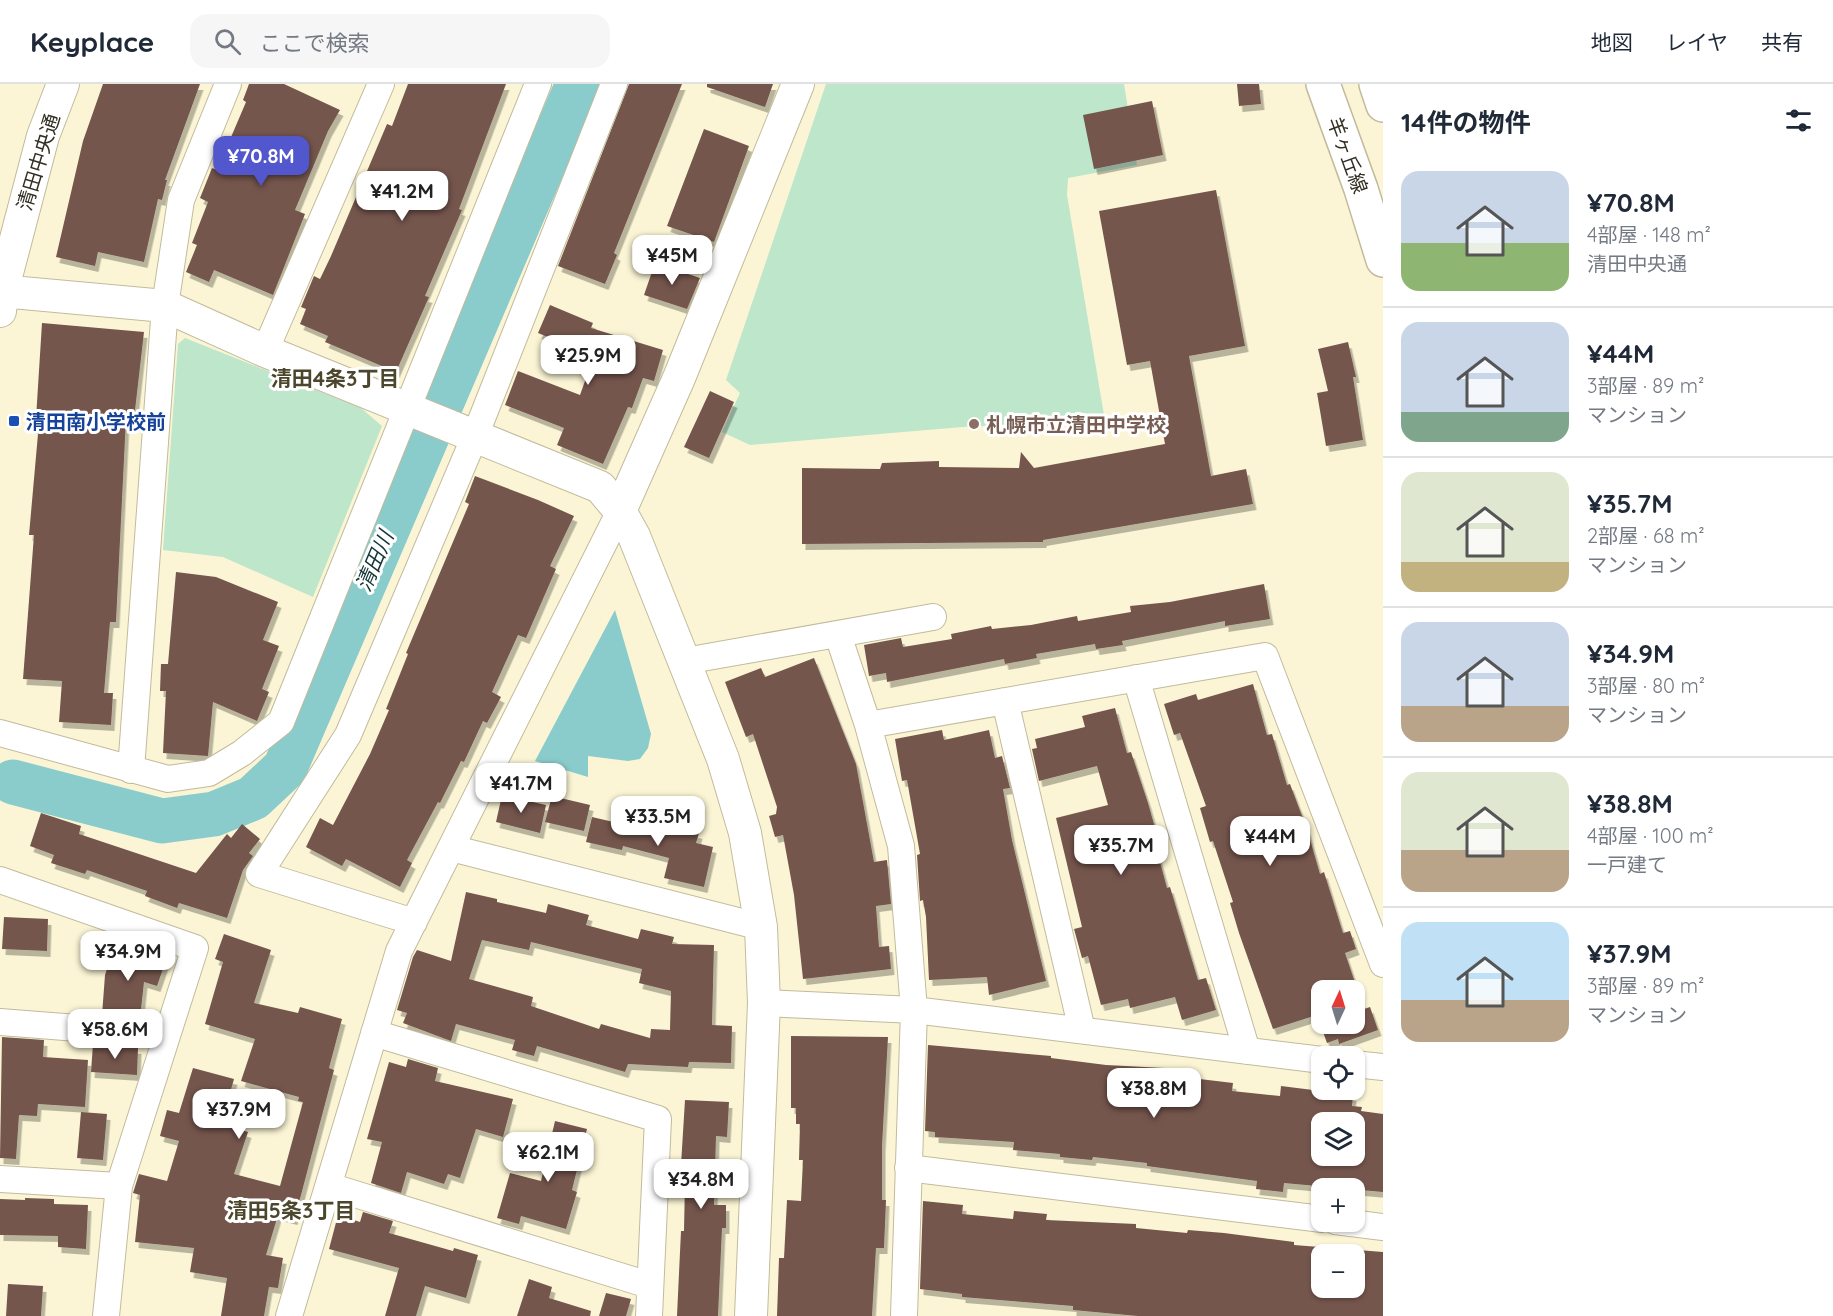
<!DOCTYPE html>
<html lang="ja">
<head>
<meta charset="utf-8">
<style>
  body { margin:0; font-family:Quicksand,"Noto Sans JP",sans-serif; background:#f6f6f7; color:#1f2937; height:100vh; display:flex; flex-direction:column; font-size:22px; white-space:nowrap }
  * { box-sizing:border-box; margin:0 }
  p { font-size:20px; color:#747a83 }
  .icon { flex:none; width:33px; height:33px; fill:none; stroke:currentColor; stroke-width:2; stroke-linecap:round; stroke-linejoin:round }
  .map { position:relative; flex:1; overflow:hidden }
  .drawer { display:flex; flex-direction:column; background:#fff; width:450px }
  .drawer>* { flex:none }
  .needle { width:39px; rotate:4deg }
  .fabs { position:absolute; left:1311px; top:896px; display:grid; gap:12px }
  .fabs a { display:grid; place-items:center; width:54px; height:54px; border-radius:12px; background:#fff; box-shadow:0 2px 4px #0004; font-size:30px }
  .price { position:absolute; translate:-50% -51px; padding:0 14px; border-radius:12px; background:#fff; color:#222; font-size:20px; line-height:39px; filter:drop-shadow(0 2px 3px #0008) }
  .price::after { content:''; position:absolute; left:50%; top:36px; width:18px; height:14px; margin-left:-9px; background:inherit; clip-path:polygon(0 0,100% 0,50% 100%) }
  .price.on { background:#5357ce; color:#fff }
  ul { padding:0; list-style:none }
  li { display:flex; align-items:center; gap:18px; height:150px; padding:0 18px }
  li+li { border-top:2px solid #e0e1e3 }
  li span { display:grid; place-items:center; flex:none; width:168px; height:120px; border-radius:18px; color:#555 }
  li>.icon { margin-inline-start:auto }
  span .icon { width:72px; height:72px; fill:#fffc; stroke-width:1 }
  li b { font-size:26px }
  h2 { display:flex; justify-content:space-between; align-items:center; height:72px; padding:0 18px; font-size:26px }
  header { display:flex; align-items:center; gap:36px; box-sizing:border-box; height:84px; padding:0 30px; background:#fff; border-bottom:2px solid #e0e1e3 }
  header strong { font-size:28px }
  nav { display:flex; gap:33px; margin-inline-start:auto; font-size:21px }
  .search { width:420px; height:54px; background:#f6f6f7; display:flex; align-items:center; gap:15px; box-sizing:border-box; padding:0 21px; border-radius:18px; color:#747a83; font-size:22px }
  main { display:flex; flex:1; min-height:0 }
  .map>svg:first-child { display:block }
  .green { fill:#bde6cb }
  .water { fill:#8acccc }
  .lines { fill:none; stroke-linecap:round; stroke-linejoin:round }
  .river { stroke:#8acccc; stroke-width:45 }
  .building { fill:#74564d; fill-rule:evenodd; filter:url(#shadow) }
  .minor-casing { stroke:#c1bb9c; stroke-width:28 }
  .tertiary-casing { stroke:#c1bb9c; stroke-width:34 }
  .primary-casing { stroke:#c1bb9c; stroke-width:36 }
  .minor { stroke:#fff; stroke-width:26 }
  .tertiary { stroke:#fff; stroke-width:32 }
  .primary { stroke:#fff; stroke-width:33 }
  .transit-dot { fill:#1a4fb4; stroke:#fff; stroke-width:2 }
  .education-dot { fill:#8d6e63; stroke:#fff; stroke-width:2 }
  .labels { text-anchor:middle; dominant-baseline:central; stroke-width:6; stroke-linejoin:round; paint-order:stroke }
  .street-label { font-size:20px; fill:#312e22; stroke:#fff }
  .transit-label { font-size:20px; font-weight:bold; fill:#164399; stroke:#fff; text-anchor:start }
  .education-label { font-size:20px; font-weight:bold; fill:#785e54; stroke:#fff; text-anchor:start }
  .neighbourhood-label { font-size:21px; font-weight:bold; fill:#4c472c; stroke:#fff }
  .water-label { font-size:21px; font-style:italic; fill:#143636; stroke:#fff }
</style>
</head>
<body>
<header>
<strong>Keyplace</strong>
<div class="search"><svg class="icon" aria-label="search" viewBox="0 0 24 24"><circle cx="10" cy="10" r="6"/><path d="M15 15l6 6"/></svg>ここで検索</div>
<nav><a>地図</a><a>レイヤ</a><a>共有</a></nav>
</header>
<main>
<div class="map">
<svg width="1383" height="1232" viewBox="0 0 1383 1232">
  <defs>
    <filter id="shadow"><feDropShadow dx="3.5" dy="6" stdDeviation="0" flood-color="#0004"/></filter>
  </defs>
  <rect width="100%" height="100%" fill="#fbf5d5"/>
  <path class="green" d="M 826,0 L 1124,0 L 1137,81 L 1068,94 L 1067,111 L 1104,331 L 1058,335 L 1058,342 L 974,342 L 750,361 L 722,348 L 740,309 L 726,296 Z
    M 185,254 L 361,324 L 382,342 L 313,513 L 223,473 L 163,466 L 178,260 Z"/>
  <path class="water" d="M 615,526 L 651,650 L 648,664 L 640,675 L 628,677 L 588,672 L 588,693 L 535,677 Z"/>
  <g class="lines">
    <path class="river" d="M 13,698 L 162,737 L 214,730 L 253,714 L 285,684 L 578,0"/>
  </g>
  <path class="building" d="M 103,0 L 200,0 L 165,96 L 167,96 L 162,116 L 158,115 L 144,178 L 98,168 L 95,182 L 56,173 L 83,57 Z
    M 249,0 L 284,0 L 340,26 L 328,47 L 295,126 L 305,130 L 273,211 L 214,186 L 209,198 L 186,188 L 197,161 L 192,159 L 208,118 L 200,114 L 212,84 L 217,86 L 246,18 L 243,16 Z
    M 408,0 L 506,0 L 459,125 L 462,126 L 425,212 L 429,213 L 396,288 L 325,258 L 328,252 L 300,240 L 306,225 L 301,223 L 314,192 L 320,195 L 331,172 L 387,40 L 392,42 Z
    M 629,0 L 682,0 L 614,169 L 617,171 L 605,200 L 558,182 Z
    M 707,0 L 773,0 L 765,23 L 707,3 Z
    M 1237,0 L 1259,0 L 1261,20 L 1239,22 Z
    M 1152,17 L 1163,71 L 1094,85 L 1083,31 Z
    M 704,45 L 749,62 L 714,158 L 667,142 Z
    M 1216,106 L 1245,262 L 1189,272 L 1211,392 L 1246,385 L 1253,420 L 1043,456 L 1043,458 L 802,460 L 802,384 L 880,385 L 882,379 L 939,377 L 939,383 L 1019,384 L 1021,368 L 1034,384 L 1165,360 L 1150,277 L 1127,281 L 1099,127 Z
    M 655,179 L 700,194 L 687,225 L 644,211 Z
    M 550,221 L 593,239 L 591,244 L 663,266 L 654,297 L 643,294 L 632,324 L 628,323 L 603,380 L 557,361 L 564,344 L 505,321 L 518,287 L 580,311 L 594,272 L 538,249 Z
    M 42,239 L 144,248 L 134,335 L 126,334 L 116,538 L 110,538 L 104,609 L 113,609 L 111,641 L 59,638 L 62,597 L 23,595 L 34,451 L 29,451 L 38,350 L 35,350 Z
    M 1348,258 L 1356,293 L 1353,293 L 1363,356 L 1326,362 L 1317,309 L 1328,307 L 1318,265 Z
    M 710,307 L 734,318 L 709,374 L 684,363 Z
    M 475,392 L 538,416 L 574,432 L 550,482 L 556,485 L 526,554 L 518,551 L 492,608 L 501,613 L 487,639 L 483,637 L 464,678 L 461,677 L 440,719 L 438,718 L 407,776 L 412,779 L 400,803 L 346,775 L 342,782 L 306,763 L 320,734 L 333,741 L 370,670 L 389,626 L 386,625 L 408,570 L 406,569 L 469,420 L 465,418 Z
    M 176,488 L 216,493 L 278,518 L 263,556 L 279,562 L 262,605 L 269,608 L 257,637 L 213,618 L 208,672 L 163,669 L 166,607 L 160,607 L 161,580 L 168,580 Z
    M 1264,500 L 1270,535 L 1225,542 L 1225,537 L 1122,557 L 1123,561 L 1096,565 L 1095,560 L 1036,570 L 1037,574 L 1005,580 L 1004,575 L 887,598 L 886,589 L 869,592 L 864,561 L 901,554 L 903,563 L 952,555 L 951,550 L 991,542 L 992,545 L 1031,541 L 1077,532 L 1078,537 L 1131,528 L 1130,522 L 1170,518 Z
    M 814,574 L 856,680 L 874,778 L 887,776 L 891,820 L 876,822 L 879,863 L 889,862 L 891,885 L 803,895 L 794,811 L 783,751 L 775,753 L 769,732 L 776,730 L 777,723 L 753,650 L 746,653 L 725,598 L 761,584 L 765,593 Z
    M 1253,600 L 1267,651 L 1272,650 L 1287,701 L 1290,700 L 1307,745 L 1320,790 L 1324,788 L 1343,849 L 1350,847 L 1356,865 L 1345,869 L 1364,925 L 1370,923 L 1378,946 L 1339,960 L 1338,955 L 1327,959 L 1317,931 L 1273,945 L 1239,849 L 1230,819 L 1233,818 L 1213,757 L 1210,758 L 1200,724 L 1206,722 L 1180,649 L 1174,651 L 1164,620 L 1196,610 L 1198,616 ZM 1322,906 L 1354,906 L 1354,939 L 1322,939 Z
    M 1115,624 L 1127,669 L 1131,668 L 1148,719 L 1157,751 L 1153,752 L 1167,804 L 1170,803 L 1198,896 L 1206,894 L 1216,926 L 1182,936 L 1175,913 L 1130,924 L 1128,915 L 1101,921 L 1088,872 L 1082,874 L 1074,845 L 1082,843 L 1056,734 L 1108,721 L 1097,682 L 1039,697 L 1032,665 L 1037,664 L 1035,655 L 1085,643 L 1082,632 Z
    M 942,646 L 944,656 L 989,646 L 995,674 L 1002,672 L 1010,704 L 1003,705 L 1012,756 L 1046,897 L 989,911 L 987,893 L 929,896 L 926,833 L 923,816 L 920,817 L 917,771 L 920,770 L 907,696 L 902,697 L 895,655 Z
    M 502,711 L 546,721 L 540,749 L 496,738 Z
    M 552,712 L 590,721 L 584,747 L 545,738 Z
    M 41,729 L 81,742 L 79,750 L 196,789 L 227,750 L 231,754 L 242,740 L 260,755 L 249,769 L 253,772 L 243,786 L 227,834 L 179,819 L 177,824 L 145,812 L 147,807 L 87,786 L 85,790 L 51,779 L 54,771 L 30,762 Z
    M 592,733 L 635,743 L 637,736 L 675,746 L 676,743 L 699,749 L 696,759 L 713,763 L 704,803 L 664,794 L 669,774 L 623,762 L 622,766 L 586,758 Z
    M 466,808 L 497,815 L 497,818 L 546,829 L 548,820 L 589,831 L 586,841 L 638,855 L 641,845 L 674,853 L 672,860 L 714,861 L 712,941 L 732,942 L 731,979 L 689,978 L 688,983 L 628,980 L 625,988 L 537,962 L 534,972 L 512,966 L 515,956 L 456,940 L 451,957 L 403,939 L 407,929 L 397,926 L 413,873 L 417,866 L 451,877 ZM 482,856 L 529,866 L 531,858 L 642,885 L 639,899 L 671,907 L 670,946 L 651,945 L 650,954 L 601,940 L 599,945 L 531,922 L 533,913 L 469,895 Z
    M 4,833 L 48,835 L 47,867 L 2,865 Z
    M 224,850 L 271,866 L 254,919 L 298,929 L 300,923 L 342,935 L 329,984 L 334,986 L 301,1111 L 294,1135 L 278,1131 L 266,1171 L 283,1174 L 278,1204 L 269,1203 L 264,1232 L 221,1232 L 227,1194 L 190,1188 L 194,1164 L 135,1158 L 140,1111 L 133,1109 L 139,1090 L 167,1097 L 179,1057 L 160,1052 L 167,1026 L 179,1029 L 193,984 L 234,995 L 221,1040 L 248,1048 L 234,1090 L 280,1102 L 303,1018 L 298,1017 L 299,1013 L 241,997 L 255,955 L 205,940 L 223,878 L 215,875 Z
    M 115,861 L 165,879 L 157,902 L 144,898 L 140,934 L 102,931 L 105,891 Z
    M 791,952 L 888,953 L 882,1062 L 882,1116 L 886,1116 L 884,1164 L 876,1164 L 872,1232 L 777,1232 L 779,1174 L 784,1174 L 787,1116 L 801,1117 L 803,1076 L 799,1076 L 800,1040 L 796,1040 L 796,1024 L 791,1024 Z
    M 2,953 L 44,956 L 43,973 L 88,976 L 85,1023 L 38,1020 L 37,1032 L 19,1031 L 16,1075 L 0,1074 Z
    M 93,960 L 138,964 L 137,991 L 91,988 Z
    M 928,961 L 1051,972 L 1051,974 L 1106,981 L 1184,985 L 1183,993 L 1233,999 L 1232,1007 L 1280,1012 L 1281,1002 L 1353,1011 L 1352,1022 L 1362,1023 L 1361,1027 L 1383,1030 L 1383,1108 L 1284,1099 L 1283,1108 L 1256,1105 L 1257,1097 L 1147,1082 L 1147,1079 L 1093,1073 L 1092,1076 L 1060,1073 L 1060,1070 L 1013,1066 L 1014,1058 L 935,1053 L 935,1048 L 925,1047 ZM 1322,1038 L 1354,1038 L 1354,1071 L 1322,1071 Z
    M 408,975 L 438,984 L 435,997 L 513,1015 L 503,1053 L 476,1045 L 460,1094 L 448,1090 L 444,1100 L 407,1088 L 401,1109 L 371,1099 L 382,1058 L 367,1055 L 389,978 L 406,983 Z
    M 685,1016 L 729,1018 L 727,1053 L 716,1052 L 714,1121 L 726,1121 L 726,1144 L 722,1144 L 718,1232 L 677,1232 L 681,1147 L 684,1147 L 685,1097 L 680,1097 Z
    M 81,1028 L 107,1030 L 103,1076 L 77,1074 Z
    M 555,1037 L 587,1045 L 572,1106 L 577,1108 L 566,1145 L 521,1132 L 519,1140 L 497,1134 L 510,1089 L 541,1097 Z
    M 25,1114 L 54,1115 L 54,1120 L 88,1121 L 86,1165 L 58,1163 L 58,1152 L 0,1151 L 0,1115 L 25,1116 Z
    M 923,1117 L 963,1121 L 962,1130 L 1013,1135 L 1014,1127 L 1047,1130 L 1046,1136 L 1136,1140 L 1136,1144 L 1187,1149 L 1188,1146 L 1224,1149 L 1294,1158 L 1294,1161 L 1383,1168 L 1383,1232 L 1138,1232 L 1073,1226 L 1073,1222 L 962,1213 L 962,1210 L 920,1205 ZM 1322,1170 L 1354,1170 L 1354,1203 L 1322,1203 Z
    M 363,1128 L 393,1137 L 389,1149 L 453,1167 L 454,1164 L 478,1171 L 466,1214 L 425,1202 L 416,1232 L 385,1232 L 399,1184 L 329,1165 L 338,1131 L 360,1138 Z
    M 529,1195 L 552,1203 L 549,1214 L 591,1227 L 590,1232 L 517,1232 Z
    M 8,1200 L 43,1202 L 41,1232 L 6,1232 Z
    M 606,1209 L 631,1215 L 626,1232 L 599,1232 Z"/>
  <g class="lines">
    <defs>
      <path id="minor" d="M 265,267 L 381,0
        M 838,551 L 868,641 L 901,762 L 914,926 L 904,1232
        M 685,577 L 933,533
        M 1136,594 L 1247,967
        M 1005,617 L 1082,946
        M 868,641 L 1265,572 L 1383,880
        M 0,649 L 168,695 L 209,689 L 242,669 L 281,638 L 538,0
        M 131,686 L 165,222 L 181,116 L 228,0
        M 451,764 L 761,843
        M 0,796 L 195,864 L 119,1102 L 106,1232
        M 414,838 L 259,790 L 348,651 L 475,352 L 614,0
        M 764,919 L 914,926 L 1322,976
        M 0,938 L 167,951
        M 374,949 L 658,1035 L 649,1232
        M 1354,980 L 1383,983
        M 908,1084 L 1322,1135
        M 0,1095 L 119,1102
        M 329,1102 L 649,1201
        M 1335,1137 L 1383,1143
        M 289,1232 L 399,867 L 620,427"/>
      <path id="tertiary" d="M 0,207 L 165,222 L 265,267 L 600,403 L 620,427 L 634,452 L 723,675 L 745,749 L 761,843 L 764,919 L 751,1232
        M 0,227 L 2,208 L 43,52 L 63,0
        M 620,427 L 679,294 L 798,0"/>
      <path id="primary" d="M 1323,0 L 1361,105 L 1383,176
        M 1376,0 L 1383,21"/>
    </defs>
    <use href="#minor" class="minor-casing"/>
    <use href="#tertiary" class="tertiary-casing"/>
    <use href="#primary" class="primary-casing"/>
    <use href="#minor" class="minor"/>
    <use href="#tertiary" class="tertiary"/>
    <use href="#primary" class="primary"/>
  </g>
  <rect class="transit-dot" x="8" y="331" width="12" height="12" rx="3"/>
  <circle class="education-dot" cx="974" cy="340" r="6"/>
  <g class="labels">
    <g class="street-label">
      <text transform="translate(1348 71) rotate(70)">羊ヶ丘線</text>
      <text transform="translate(38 78) rotate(-73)">清田中央通</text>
    </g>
    <g class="transit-label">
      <text x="26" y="337">清田南小学校前</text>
    </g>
    <g class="education-label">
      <text x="986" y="340">札幌市立清田中学校</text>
    </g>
    <g class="neighbourhood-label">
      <text x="335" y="294">清田4条3丁目</text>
      <text x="291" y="1126">清田5条3丁目</text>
    </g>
    <g class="water-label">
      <text transform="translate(374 477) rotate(-67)">清田川</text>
    </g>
  </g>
</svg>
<div class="fabs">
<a><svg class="needle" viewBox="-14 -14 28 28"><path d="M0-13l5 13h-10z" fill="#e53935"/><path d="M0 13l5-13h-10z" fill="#747a83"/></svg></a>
<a><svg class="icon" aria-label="locate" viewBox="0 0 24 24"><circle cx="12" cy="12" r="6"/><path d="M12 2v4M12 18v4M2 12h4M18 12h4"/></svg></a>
<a><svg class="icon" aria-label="layers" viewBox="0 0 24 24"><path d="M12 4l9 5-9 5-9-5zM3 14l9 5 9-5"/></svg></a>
<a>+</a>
<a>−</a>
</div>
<b class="price on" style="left:261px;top:103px">¥70.8M</b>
<b class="price" style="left:402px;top:138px">¥41.2M</b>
<b class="price" style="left:672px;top:202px">¥45M</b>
<b class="price" style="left:588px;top:302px">¥25.9M</b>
<b class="price" style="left:521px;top:730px">¥41.7M</b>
<b class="price" style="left:658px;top:763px">¥33.5M</b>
<b class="price" style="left:1270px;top:783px">¥44M</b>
<b class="price" style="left:1121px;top:792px">¥35.7M</b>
<b class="price" style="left:128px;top:898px">¥34.9M</b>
<b class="price" style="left:115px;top:976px">¥58.6M</b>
<b class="price" style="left:1154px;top:1035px">¥38.8M</b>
<b class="price" style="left:239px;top:1056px">¥37.9M</b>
<b class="price" style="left:548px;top:1099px">¥62.1M</b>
<b class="price" style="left:701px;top:1126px">¥34.8M</b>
</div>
<section class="drawer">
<h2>14件の物件<svg class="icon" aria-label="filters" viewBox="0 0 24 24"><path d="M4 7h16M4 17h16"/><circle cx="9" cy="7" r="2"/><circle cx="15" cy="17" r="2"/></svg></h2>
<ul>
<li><span style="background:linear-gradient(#c9d6e8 60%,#8fb573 0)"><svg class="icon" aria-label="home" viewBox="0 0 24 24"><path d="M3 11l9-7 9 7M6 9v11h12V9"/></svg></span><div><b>¥70.8M</b><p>4部屋 · 148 m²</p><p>清田中央通</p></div></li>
<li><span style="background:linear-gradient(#c9d6e8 75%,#7fa58c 0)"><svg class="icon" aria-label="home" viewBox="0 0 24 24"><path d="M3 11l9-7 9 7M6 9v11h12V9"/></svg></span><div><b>¥44M</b><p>3部屋 · 89 m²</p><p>マンション</p></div></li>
<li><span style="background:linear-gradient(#dfe7d0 75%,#c2b280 0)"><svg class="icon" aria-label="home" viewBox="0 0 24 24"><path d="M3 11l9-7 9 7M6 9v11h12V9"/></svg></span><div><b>¥35.7M</b><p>2部屋 · 68 m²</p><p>マンション</p></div></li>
<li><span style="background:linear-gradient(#c9d6e8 70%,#b9a48a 0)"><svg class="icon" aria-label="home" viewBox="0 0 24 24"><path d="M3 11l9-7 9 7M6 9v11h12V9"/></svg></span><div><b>¥34.9M</b><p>3部屋 · 80 m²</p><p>マンション</p></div></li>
<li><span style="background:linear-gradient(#dfe7d0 65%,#b9a48a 0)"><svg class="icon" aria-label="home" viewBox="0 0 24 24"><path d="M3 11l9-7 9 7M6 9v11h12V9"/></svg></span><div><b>¥38.8M</b><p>4部屋 · 100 m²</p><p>一戸建て</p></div></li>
<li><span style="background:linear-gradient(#bfe0f5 65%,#b9a48a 0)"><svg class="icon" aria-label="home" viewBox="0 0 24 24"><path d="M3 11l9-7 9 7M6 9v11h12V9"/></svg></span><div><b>¥37.9M</b><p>3部屋 · 89 m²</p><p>マンション</p></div></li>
</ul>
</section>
</main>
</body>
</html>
